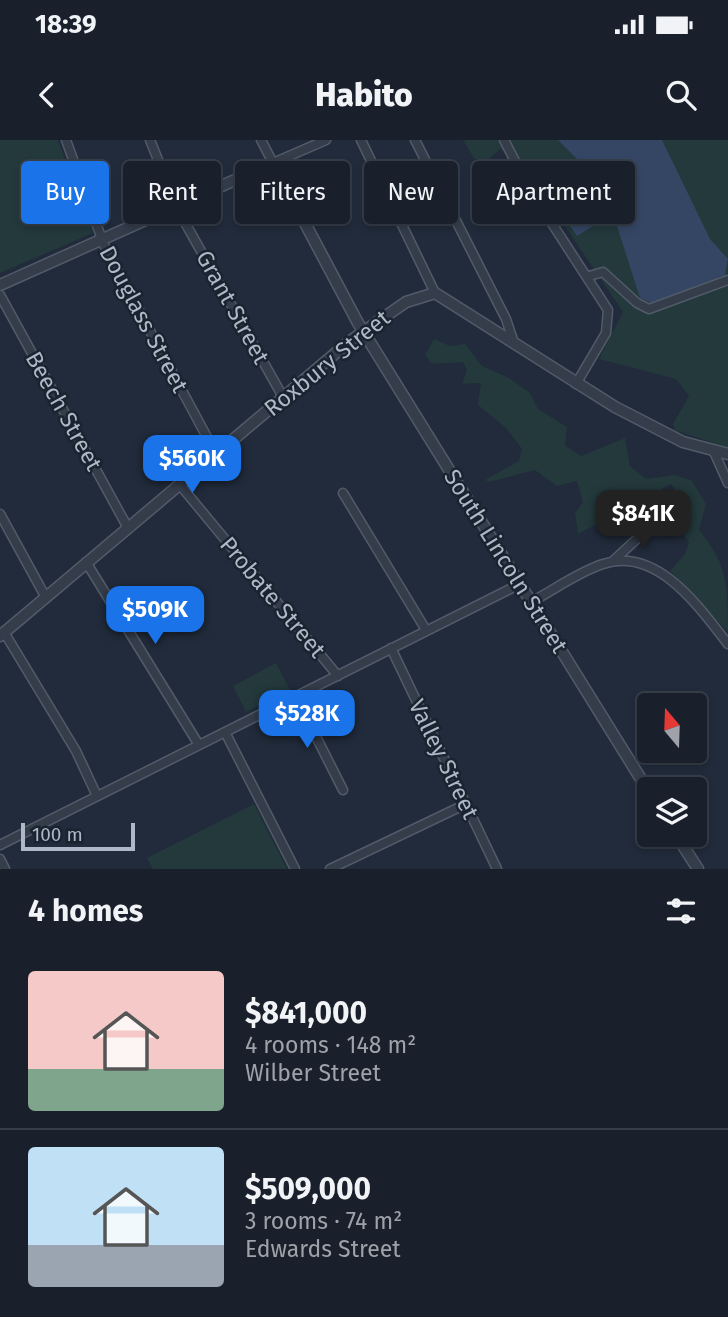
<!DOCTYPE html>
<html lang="en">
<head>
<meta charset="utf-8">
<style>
  body { margin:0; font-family:"Fira Sans",sans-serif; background:#222834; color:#f1f3f6; height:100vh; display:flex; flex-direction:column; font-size:26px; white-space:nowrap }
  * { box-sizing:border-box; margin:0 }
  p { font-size:23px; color:#9fa3a9 }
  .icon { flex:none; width:38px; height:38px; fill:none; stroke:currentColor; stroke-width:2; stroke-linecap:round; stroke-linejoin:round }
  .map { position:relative; height:729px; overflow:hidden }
  .drawer { display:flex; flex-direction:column; background:#19202c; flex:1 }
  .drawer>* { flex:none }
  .banner { position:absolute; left:21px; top:21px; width:686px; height:63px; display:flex; gap:14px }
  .needle { width:46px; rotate:341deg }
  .controls { position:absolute; left:637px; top:553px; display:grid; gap:14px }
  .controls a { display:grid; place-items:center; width:70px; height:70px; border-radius:7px; background:#19202c; box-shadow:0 4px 10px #0003,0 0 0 2px #373e48; font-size:35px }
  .scale { position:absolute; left:21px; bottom:18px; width:114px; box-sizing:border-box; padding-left:7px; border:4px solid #afb8c7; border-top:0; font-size:19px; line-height:24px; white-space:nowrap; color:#afb8c7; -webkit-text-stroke:5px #1a2330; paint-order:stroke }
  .price { position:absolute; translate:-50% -60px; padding:0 16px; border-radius:14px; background:#1a73e8; color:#fff; font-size:23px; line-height:46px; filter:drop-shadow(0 2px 4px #0008) }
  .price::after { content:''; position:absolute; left:50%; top:42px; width:21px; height:16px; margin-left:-10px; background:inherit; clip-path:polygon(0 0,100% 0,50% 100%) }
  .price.active { background:#222; color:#fff }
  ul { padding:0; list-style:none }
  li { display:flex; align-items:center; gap:21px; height:175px; padding:0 28px }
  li+li { border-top:2px solid #373e48 }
  li span { display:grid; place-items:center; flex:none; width:196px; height:140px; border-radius:7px; color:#555 }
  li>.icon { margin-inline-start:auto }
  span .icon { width:84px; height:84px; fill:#fffc; stroke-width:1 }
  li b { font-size:30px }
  h2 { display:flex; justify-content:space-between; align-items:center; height:84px; padding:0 28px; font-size:30px }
  .chip { padding:0 24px; border-radius:7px; background:#19202c; box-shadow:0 4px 10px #0003,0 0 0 2px #373e48; font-size:24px; line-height:63px }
  .chip.active { background:#1a73e8; color:#fff }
  .status { display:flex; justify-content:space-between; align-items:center; height:49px; padding:0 35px; background:#19202c; direction:ltr }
  .status svg { height:19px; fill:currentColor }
  header { display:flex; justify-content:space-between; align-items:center; height:91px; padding:0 28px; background:#19202c; font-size:32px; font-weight:800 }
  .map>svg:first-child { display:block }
  .green { fill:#23393c }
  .water { fill:#344663 }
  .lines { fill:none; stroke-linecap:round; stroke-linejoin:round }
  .minor-casing { stroke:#525b69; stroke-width:11 }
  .tertiary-casing { stroke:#525b69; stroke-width:13 }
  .minor { stroke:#353d4b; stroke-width:8 }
  .tertiary { stroke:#353d4b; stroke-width:10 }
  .labels { text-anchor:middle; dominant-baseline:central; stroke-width:5; stroke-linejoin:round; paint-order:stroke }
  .street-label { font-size:23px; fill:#afb8c7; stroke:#1a2330 }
</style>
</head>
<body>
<div class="status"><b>18:39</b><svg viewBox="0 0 49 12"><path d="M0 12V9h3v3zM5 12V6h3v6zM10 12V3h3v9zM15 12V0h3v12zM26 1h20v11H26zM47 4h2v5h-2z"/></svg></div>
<header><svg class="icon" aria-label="back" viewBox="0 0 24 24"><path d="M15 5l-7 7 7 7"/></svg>Habito<svg class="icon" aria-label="search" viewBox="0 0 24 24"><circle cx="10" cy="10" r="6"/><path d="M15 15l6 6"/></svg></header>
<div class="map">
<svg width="728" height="729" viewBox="0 0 728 729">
  <rect width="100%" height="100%" fill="#212b3b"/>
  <path class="green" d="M 0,0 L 58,0 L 93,93 L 0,133 Z
    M 463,0 L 728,0 L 728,308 L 675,290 L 673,284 L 689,256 L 676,239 L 599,219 L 623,172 L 521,21 L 500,9 L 488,20 L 474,19 Z
    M 434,199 L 450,206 L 465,204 L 482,226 L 509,238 L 530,253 L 538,269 L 567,287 L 565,305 L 581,316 L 625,298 L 630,326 L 646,339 L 675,335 L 692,341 L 706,364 L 699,390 C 728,425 728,446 728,492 L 670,431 L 685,414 L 689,402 C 674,383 669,372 675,349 L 671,344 L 578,394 L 575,373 L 583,362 L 577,341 L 557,346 L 535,330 L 489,342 L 485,340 L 519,321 L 522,309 L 507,289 L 478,265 L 481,243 L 462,244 L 467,230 L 463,222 L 432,224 L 425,215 Z
    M 276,523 L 290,550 L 246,572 L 233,546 Z
    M 254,664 L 287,729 L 153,729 L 147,718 Z"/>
  <path class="water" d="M 558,0 L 662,0 L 710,99 L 728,119 L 725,135 L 652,163 L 640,158 L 609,61 L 596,38 Z
    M 587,57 L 604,79 L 577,96 L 568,83 L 579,76 L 572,67 Z"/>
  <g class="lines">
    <defs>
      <path id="minor" d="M 66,0 L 104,105 L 216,314
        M 150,0 L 179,72 L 283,257
        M 261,0 L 273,23 L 326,0
        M 361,0 L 435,153
        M 415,0 L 506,179 L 514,203
        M 504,0 L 529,48 L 608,170 L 606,193 L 576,244
        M 589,136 L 603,132 L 637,163 L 649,169 L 728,140
        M 0,155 L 128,388
        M 714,312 L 728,343
        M 180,345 L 338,536
        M 343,353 L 426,490
        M 0,374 L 45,456
        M 613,421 L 655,382
        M 86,422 L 199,605
        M 531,462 C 554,450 578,432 603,424 C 657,406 699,467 728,504
        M 4,492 L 76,611 L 97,656
        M 391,508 L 497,729
        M 296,557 L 343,650
        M 225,592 L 295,729
        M 0,705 L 520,444
        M 0,719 L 5,729
        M 330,729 L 466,664"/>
      <path id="tertiary" d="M 0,145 L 273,23 L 358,183 L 649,652
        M 0,496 L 350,201 L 406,162 L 435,153 L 615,267 L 683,302 L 728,314
        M 676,695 L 698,729"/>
    </defs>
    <use href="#minor" class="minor-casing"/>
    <use href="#tertiary" class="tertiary-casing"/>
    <use href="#minor" class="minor"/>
    <use href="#tertiary" class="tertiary"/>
  </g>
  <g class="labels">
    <g class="street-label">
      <text transform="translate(233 167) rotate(61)">Grant Street</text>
      <text transform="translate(144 179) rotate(62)">Douglass Street</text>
      <text transform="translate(327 223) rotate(-39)">Roxbury Street</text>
      <text transform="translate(64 271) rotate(61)">Beech Street</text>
      <text transform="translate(506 421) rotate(58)">South Lincoln Street</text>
      <text transform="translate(273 457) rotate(50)">Probate Street</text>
      <text transform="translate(444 619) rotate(64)">Valley Street</text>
    </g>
  </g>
</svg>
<div class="controls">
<a><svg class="needle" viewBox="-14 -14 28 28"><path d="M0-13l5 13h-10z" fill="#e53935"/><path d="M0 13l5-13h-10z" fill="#9fa3a9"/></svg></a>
<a><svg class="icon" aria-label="layers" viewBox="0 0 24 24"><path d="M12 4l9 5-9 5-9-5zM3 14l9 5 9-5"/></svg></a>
</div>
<div class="scale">100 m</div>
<b class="price" style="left:192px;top:355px">$560K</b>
<b class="price active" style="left:643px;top:410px">$841K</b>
<b class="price" style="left:155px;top:506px">$509K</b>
<b class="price" style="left:307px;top:610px">$528K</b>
<div class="banner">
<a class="chip active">Buy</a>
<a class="chip">Rent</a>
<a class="chip">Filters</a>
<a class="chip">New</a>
<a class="chip">Apartment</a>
</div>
</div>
<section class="drawer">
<h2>4 homes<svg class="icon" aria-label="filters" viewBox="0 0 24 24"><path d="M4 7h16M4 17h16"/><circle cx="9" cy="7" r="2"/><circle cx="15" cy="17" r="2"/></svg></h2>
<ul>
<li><span style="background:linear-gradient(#f6c9c9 70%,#7fa58c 0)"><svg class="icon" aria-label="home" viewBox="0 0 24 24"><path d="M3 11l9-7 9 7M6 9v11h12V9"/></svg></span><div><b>$841,000</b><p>4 rooms · 148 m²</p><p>Wilber Street</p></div></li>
<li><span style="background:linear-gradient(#bfe0f5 70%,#9aa5b1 0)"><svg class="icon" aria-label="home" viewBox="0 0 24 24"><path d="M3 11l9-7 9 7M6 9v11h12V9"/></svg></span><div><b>$509,000</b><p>3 rooms · 74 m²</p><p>Edwards Street</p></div></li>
</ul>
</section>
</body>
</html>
